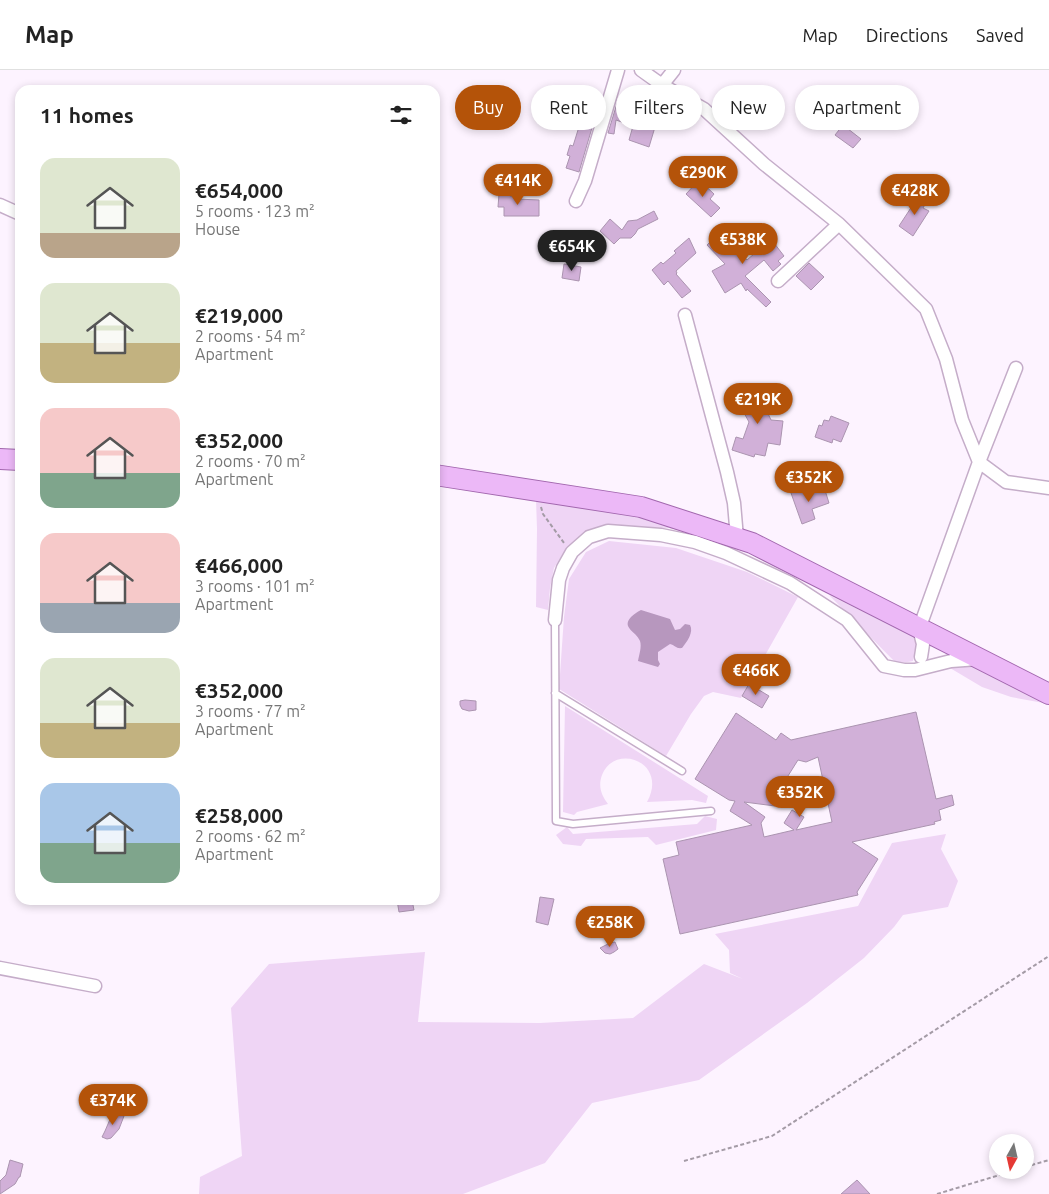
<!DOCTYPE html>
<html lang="en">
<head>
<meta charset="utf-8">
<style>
  body { margin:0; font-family:Ubuntu,sans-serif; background:#f2f2f2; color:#222; height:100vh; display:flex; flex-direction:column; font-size:19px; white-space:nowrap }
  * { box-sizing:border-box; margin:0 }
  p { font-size:16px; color:#767676 }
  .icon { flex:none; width:28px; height:28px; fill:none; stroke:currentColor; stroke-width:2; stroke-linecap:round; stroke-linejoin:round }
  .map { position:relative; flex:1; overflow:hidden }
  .panel { position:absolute; left:15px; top:15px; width:425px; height:820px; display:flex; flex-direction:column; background:#fff; border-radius:15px; box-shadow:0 2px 8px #0003 }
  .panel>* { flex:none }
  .banner { position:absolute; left:455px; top:15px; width:475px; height:45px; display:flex; gap:10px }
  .needle { width:32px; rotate:188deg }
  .buttons { position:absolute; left:989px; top:1064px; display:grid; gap:10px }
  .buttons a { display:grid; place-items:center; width:45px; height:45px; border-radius:50%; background:#fff; box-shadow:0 2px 8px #0003; font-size:25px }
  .price { position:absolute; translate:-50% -42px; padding:0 11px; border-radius:18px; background:#b45309; color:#fff; font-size:16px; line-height:32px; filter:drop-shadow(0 1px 2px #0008) }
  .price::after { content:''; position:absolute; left:50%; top:30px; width:15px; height:11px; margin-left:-8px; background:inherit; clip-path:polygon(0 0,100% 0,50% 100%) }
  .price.on { background:#222; color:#fff }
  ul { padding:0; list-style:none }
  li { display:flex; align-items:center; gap:15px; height:125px; padding:0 25px }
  li span { display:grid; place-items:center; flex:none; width:140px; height:100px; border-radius:15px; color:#555 }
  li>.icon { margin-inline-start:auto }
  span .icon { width:60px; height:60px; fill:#fffc; stroke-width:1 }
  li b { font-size:21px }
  h2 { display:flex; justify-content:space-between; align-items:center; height:60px; padding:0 25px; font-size:21px }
  .tag { padding:0 18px; border-radius:22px; background:#fff; box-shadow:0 2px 8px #0003; font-size:18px; line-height:45px }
  .tag.on { background:#b45309; color:#fff }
  header { display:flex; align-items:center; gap:30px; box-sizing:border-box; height:70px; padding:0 25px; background:#fff; border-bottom:1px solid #e0e0e0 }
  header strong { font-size:24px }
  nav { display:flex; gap:28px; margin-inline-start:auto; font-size:18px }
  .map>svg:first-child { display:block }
  .green { fill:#efd5f5 }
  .water { fill:#b797be }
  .building { fill:#d1b0d8; stroke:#ab94b0; fill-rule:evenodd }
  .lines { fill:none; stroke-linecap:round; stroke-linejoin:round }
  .service-casing { stroke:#c5adc9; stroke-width:9 }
  .minor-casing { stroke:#c5adc9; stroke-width:15 }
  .primary-casing { stroke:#a267ae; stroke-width:22 }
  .path { stroke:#a49ba6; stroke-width:2; stroke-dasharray:4 2.5; stroke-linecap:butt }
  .service { stroke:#fff; stroke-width:6 }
  .minor { stroke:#fff; stroke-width:12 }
  .primary { stroke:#ecb8f7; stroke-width:20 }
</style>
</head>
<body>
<header>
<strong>Map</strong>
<nav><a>Map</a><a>Directions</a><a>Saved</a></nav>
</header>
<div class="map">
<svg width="1049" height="1124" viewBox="0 0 1049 1124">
  <rect width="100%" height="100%" fill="#fdf3ff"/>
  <path class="green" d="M 536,429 L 650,447 L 715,470 L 669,458 L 601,456 L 581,465 L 565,480 L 554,498 L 550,518 L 548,540 L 536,537 L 537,459 Z
    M 609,471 L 676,478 L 747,502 L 798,527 L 741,628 L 713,622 L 704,626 L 691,644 L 666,686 L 559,619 L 564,547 L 569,509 L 586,482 Z
    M 829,525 L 912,565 L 916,574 L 913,591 L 897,594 Z
    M 971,593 L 1049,634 L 1011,627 L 982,617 L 945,595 Z
    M 565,636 L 708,726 L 706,733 L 692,730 L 647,732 C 669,692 615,672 602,705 C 598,716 601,725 608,734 L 577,742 L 574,745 L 563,742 Z
    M 705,746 L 717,749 L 716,760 L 656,775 L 648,767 L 586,769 L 581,776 L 563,774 L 556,765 L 567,757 L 573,764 L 697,754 Z
    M 946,764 L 941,779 L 958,811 L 948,837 L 903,845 L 894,857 L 864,888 L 807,933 L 699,1010 L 592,1033 L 545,1093 L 463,1124 L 199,1124 L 200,1107 L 242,1086 L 231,938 L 269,894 L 425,882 L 418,952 L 540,953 L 633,948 L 704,894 L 743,909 L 730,903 L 729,880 L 715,864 L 858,836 L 892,773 Z"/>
  <path class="water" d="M 641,540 L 670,549 L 675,560 L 680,559 L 685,554 L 690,555 C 694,562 687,572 682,578 C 676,579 675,575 670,574 L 658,582 L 658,590 L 660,594 L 658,597 L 638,591 C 639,585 642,577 640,571 C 636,561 621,558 631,547 C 634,544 637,542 641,540 Z"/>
  <path class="building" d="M 474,21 L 490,24 L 486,43 L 458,38 L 459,29 L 471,32 Z
    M 618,30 L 640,37 L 642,32 L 668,39 L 665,49 L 661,48 L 658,58 L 655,57 L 649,77 L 629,70 L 633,56 L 616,50 L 614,64 L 608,63 Z
    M 585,48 L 594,51 L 579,102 L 566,98 L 570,86 L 567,85 L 570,75 L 573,76 L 578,60 L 579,58 L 582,57 Z
    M 843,55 L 861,69 L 853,78 L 835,65 Z
    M 699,110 L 714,124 L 710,129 L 720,138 L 711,147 L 686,124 Z
    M 499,124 L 510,124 L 510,126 L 516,126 L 516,129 L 539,130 L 539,146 L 504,146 L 504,137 L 498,137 Z
    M 920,124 L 928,129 L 923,138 L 929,141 L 913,166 L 899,156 Z
    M 654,141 L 658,149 L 638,159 L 635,164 L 631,168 L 620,168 L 614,174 L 600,161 L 610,149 L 622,160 L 628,151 L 637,150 Z
    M 717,165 L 730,174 L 732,172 L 747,190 L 771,169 L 784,186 L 778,191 L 781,194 L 773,201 L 764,190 L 745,206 L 771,232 L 766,237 L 747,219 L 746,221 L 741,213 L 725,223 L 712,201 L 725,194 L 707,175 Z
    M 689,168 L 696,183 L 676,201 L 677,203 L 676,204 L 691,221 L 682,228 L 668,211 L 664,215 L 652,200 L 661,192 L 663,194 L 676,183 L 674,181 Z
    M 809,193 L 824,207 L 811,220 L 796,206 Z
    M 564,194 L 581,197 L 579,211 L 562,208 Z
    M 766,315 L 773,328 L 763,333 L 771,350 L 783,351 L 780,375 L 768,373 L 765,386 L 755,384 L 754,387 L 732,380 L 736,367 L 743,369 L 749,352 L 737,330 Z
    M 831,346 L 849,353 L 841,372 L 833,369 L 832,373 L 815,367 L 819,355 L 822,356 L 824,350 L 829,351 Z
    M 824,417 L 829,433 L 812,439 L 815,449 L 802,454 L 791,423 L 802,419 L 804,424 Z
    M 749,614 L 769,626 L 762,638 L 742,626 Z
    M 465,630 L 476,631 L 476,640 L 469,641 L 462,639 L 460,635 L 460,631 Z
    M 916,642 L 936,729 L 952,725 L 954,735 L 939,740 L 941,750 L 934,752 L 935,754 L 852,772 L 878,789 L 857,822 L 858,825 L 680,864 L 663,789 L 679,785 L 676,772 L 752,755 L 730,741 L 735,731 L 729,730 L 695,709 L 736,643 L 776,670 L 781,663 L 791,670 ZM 818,687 L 832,752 L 796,760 L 804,747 L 792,740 L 784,753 L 794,760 L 764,767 L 761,753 L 765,747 L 744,732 L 775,736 L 779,730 L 776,725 L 798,690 L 806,692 Z
    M 540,827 L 554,829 L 548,855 L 536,852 Z
    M 397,830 L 412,830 L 414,840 L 399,842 Z
    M 615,872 L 618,879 L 614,882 L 610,884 L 605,883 L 600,878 L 610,873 Z
    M 114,1043 L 124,1046 L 119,1059 L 111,1068 L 107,1069 L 102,1067 L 105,1061 L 111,1047 Z
    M 10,1090 L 23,1094 L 20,1107 L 19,1107 L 15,1114 L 0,1124 L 0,1111 L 6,1105 Z
    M 857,1110 L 870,1124 L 841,1124 Z"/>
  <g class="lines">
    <defs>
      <path id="service" d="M 555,550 L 556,751 L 573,754 L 711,741
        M 555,623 L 682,701"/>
      <path id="minor" d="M 641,0 L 662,15 L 704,39 L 764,94 L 839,154 L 926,239 L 946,289 L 962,350 L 979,392 L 919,559 L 923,574 L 921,587
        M 662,15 L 674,0
        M 576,131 L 585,111 L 618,0
        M 0,135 L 20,144
        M 778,211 L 839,154
        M 685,245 L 727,402 L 734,433 L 737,468
        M 1016,298 L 979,392 L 1006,412 L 1049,418
        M 555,550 L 559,510 L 563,498 L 572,482 L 589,467 L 608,461 L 661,465 L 695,472 L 726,483 L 790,513 L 847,550 L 884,596 L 904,600 L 915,600 L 951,591 L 978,589
        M 0,898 L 95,916"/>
      <path id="primary" d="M 0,389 L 20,390
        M 435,405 L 641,437 L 752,473 L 1049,624"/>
    </defs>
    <use href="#service" class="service-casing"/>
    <use href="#minor" class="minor-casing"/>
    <use href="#primary" class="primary-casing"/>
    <path class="path" d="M 541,437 L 543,444 L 564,473
      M 684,1091 L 772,1066 L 1049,886
      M 1025,1097 L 1049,1090
      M 937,1124 L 1016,1100"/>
    <use href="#service" class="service"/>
    <use href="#minor" class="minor"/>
    <use href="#primary" class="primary"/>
  </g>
</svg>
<div class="buttons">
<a><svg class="needle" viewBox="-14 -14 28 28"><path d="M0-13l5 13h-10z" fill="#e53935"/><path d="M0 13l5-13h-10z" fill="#767676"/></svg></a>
</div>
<b class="price" style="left:703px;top:128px">€290K</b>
<b class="price" style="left:518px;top:136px">€414K</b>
<b class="price" style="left:915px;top:146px">€428K</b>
<b class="price" style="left:743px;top:195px">€538K</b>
<b class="price on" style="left:572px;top:202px">€654K</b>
<b class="price" style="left:758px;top:355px">€219K</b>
<b class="price" style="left:809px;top:433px">€352K</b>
<b class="price" style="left:756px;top:626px">€466K</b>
<b class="price" style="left:800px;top:748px">€352K</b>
<b class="price" style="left:610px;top:878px">€258K</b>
<b class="price" style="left:113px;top:1056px">€374K</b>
<div class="banner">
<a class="tag on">Buy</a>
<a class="tag">Rent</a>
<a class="tag">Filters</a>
<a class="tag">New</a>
<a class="tag">Apartment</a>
</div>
<section class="panel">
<h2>11 homes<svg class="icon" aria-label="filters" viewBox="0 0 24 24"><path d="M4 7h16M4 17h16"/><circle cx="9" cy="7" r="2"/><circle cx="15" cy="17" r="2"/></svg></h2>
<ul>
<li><span style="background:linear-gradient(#dfe7d0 75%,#b9a48a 0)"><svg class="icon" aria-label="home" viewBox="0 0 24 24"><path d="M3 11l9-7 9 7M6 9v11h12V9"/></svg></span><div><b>€654,000</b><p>5 rooms · 123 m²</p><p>House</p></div></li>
<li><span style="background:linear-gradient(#dfe7d0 60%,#c2b280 0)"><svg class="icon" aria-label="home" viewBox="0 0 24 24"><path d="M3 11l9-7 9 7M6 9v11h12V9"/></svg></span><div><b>€219,000</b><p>2 rooms · 54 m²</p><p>Apartment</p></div></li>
<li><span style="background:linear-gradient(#f6c9c9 65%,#7fa58c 0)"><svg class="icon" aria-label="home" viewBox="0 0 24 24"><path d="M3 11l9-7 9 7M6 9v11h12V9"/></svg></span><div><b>€352,000</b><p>2 rooms · 70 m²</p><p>Apartment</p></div></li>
<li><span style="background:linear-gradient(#f6c9c9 70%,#9aa5b1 0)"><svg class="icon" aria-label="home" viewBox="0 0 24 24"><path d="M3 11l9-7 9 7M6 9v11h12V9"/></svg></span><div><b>€466,000</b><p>3 rooms · 101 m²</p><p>Apartment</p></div></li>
<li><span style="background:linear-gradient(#dfe7d0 65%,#c2b280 0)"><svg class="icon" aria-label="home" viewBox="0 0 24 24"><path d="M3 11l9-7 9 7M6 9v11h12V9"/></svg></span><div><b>€352,000</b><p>3 rooms · 77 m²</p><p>Apartment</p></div></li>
<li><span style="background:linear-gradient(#a9c7e8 60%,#7fa58c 0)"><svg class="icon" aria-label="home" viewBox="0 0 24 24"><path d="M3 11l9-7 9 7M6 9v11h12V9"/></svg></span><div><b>€258,000</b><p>2 rooms · 62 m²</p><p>Apartment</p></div></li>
</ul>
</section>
</div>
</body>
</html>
